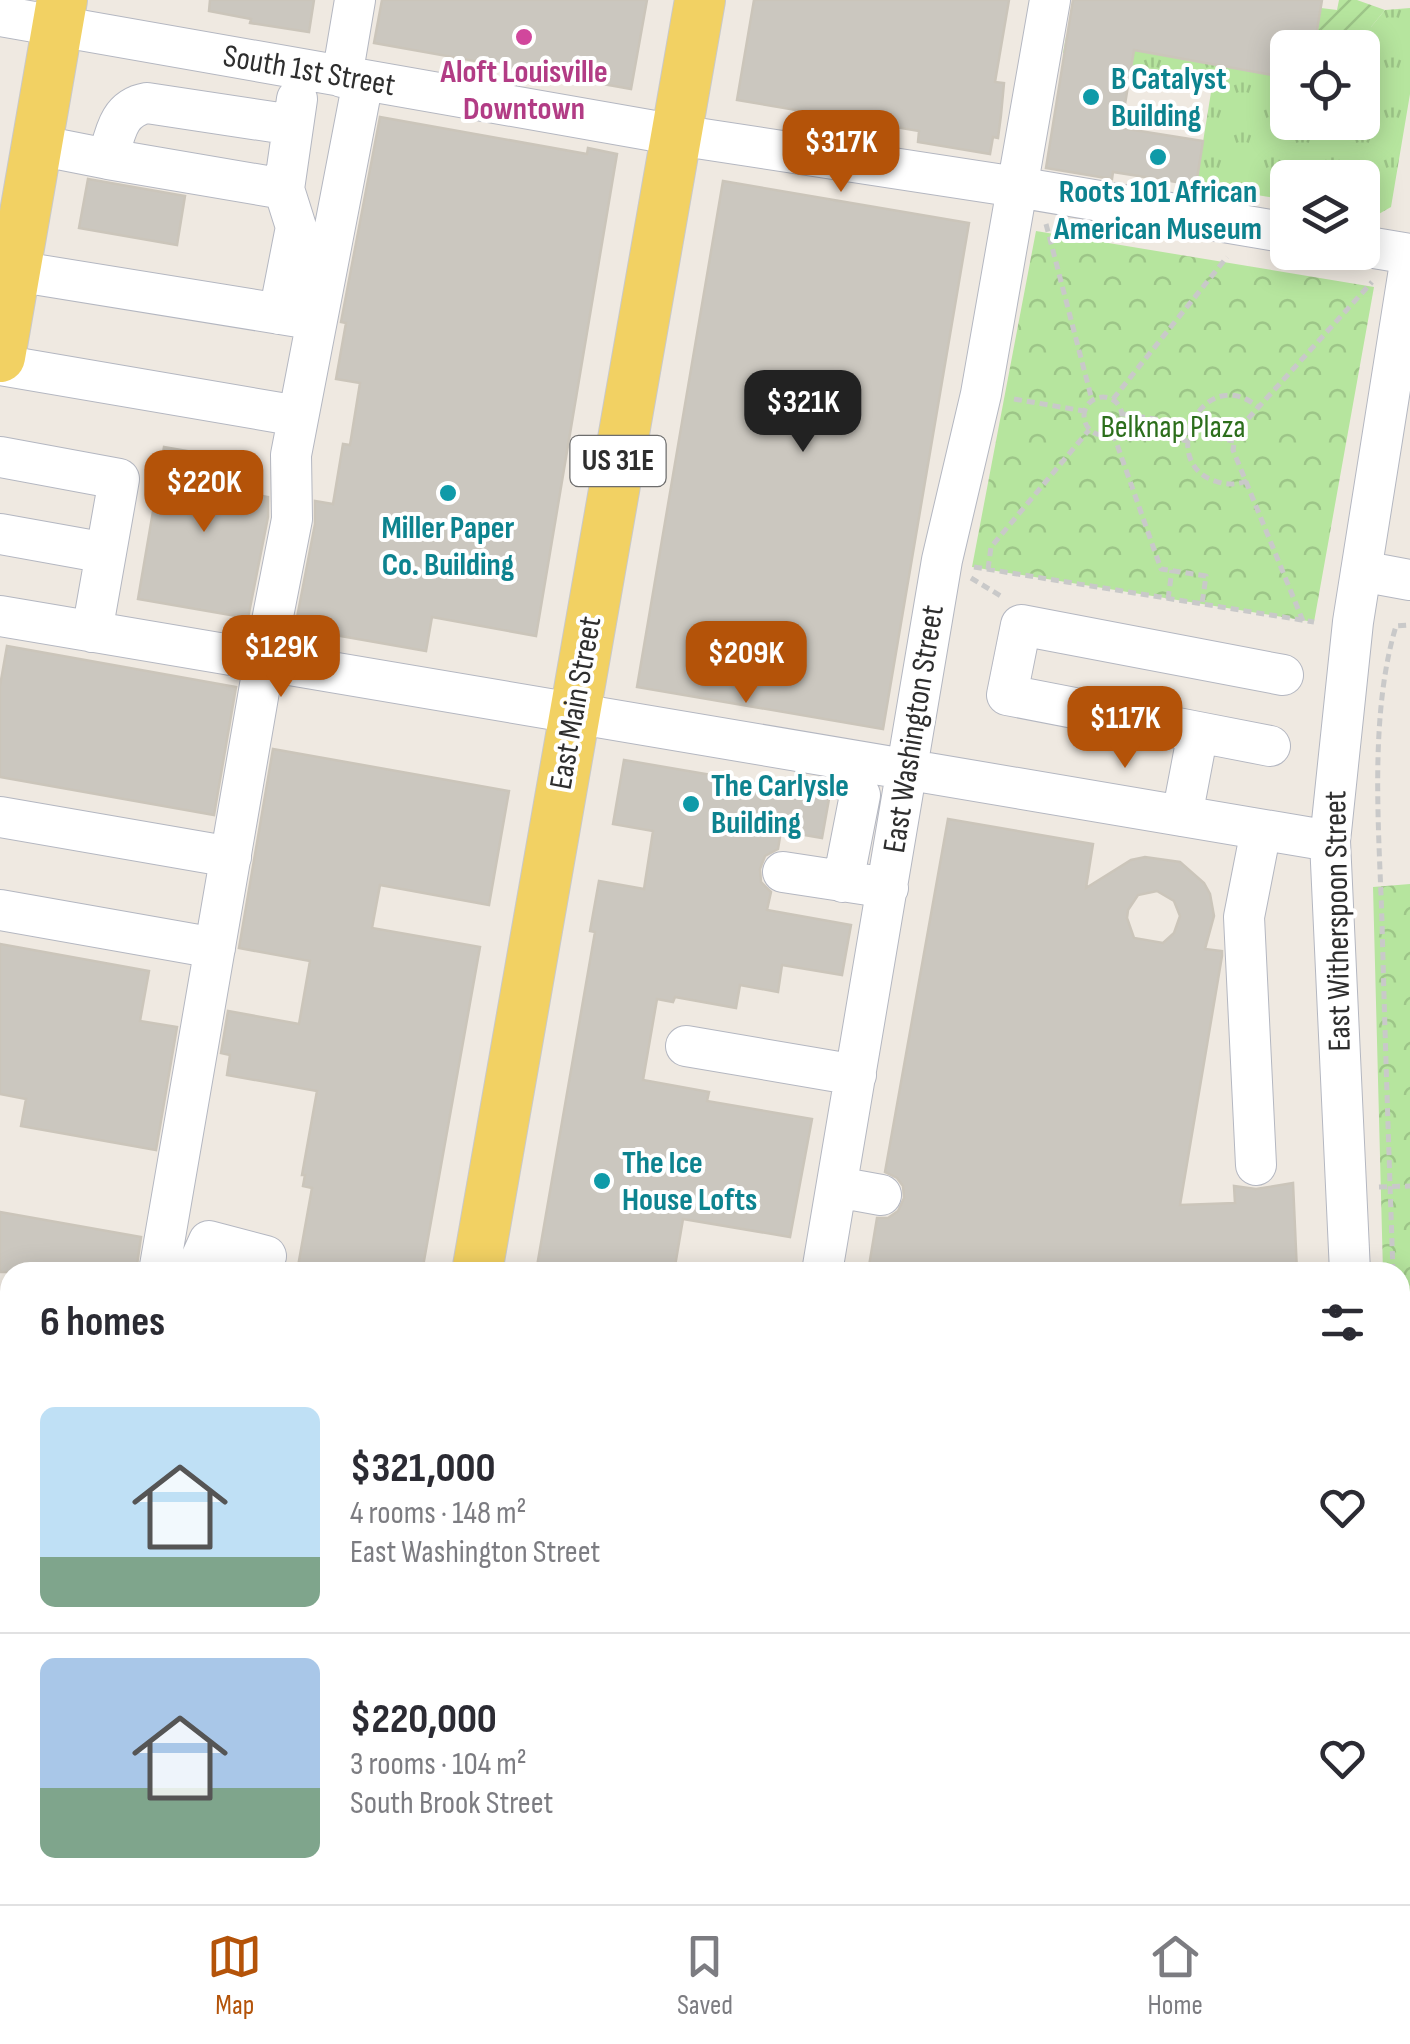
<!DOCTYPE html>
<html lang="en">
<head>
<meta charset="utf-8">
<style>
  body { margin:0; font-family:"Sofia Sans Condensed",sans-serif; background:#f7f7f7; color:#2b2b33; height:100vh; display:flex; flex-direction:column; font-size:38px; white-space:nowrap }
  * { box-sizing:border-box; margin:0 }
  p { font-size:32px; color:#7c7c81 }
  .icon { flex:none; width:55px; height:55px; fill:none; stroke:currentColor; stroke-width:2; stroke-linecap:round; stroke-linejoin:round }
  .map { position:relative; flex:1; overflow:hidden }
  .side { position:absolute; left:0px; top:1262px; width:1410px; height:642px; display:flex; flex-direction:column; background:#fff; border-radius:30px 30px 0 0; box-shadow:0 5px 25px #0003 }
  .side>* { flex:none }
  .controls { position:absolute; left:1270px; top:30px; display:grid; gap:20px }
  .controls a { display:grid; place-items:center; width:110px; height:110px; border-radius:15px; background:#fff; box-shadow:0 5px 25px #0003; font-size:50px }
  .price { position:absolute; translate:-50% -85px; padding:0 22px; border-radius:20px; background:#b45309; color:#fff; font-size:32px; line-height:65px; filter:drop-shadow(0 2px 5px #0008) }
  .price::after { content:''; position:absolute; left:50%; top:60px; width:30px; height:22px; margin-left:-15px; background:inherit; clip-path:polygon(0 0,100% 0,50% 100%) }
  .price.current { background:#222; color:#fff }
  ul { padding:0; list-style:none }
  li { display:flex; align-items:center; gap:30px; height:250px; padding:0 40px }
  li+li { border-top:2px solid #e1e1e2 }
  li span { display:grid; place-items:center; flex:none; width:280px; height:200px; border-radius:15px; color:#555 }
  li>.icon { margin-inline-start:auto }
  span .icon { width:120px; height:120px; fill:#fffc; stroke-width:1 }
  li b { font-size:42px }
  h2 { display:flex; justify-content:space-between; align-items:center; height:120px; padding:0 40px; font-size:42px }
  .dock { display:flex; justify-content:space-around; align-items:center; height:140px; border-top:2px solid #e1e1e2; background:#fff; font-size:28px; color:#7c7c81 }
  .dock a { display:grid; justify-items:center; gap:5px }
  .dock .current { color:#b45309 }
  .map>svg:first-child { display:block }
  .grass { fill:url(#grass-tufts) }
  .forest { fill:url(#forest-crowns) }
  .garden { fill:url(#garden-furrows) }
  .building { fill:#cbc7bf; stroke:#cbc5ba; stroke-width:2.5; fill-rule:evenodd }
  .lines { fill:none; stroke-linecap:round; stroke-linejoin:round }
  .minor-casing { stroke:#b4b7c1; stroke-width:42 }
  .major-casing { stroke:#c9c9c9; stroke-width:52 }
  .path { stroke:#c9c9c9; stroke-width:5; stroke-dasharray:8 5; stroke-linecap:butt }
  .minor { stroke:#fff; stroke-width:40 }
  .major { stroke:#f2d163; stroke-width:50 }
  .hotel-dot { fill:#d1479c; stroke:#fff; stroke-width:4 }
  .culture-dot { fill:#0f9aa8; stroke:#fff; stroke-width:4 }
  .labels { text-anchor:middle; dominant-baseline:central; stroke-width:8; stroke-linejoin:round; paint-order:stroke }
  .shield { fill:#fff; stroke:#6d6d6d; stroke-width:2.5 }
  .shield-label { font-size:30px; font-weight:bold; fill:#2e2e2e }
  .street-label { font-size:32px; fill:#2e2e2e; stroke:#fff }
  .hotel-label { font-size:32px; font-weight:bold; fill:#b23c85; stroke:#fff }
  .culture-label { font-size:32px; font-weight:bold; fill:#0d838f; stroke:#fff; text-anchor:start }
  .park-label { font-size:32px; fill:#2c6e1b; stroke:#fff }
</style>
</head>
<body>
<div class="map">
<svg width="1410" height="1904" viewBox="0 0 1410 1904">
  <defs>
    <pattern id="grass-tufts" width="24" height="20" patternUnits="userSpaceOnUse" patternTransform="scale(2.5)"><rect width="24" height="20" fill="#b6e59e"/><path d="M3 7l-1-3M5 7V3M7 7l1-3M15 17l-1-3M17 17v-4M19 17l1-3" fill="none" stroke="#9dc588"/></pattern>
    <pattern id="forest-crowns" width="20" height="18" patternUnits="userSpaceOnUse" patternTransform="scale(2.5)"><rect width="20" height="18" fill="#b6e59e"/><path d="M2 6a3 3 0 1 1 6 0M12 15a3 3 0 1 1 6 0" fill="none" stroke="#9dc588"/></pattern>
    <pattern id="garden-furrows" width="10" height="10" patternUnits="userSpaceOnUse" patternTransform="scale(2.5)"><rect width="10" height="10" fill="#b6e59e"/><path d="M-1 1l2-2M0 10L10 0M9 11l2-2" fill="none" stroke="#9dc588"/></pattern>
  </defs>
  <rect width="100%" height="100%" fill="#efe9e1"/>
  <path class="grass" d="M 1410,8 L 1410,94 L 1391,207 L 1377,215 L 1363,213 L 1362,178 L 1288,178 L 1287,200 L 1196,185 L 1213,80 L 1063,53 L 1066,37 L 1287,78 L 1288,122 L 1362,122 L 1362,48 L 1308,47 L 1310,34 C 1337,42 1345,25 1371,27 L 1385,10 Z
    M 1244,1895 L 1334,1895 L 1335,1904 L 1243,1904 Z"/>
  <path class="forest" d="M 1036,231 L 1374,287 L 1314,622 L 972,567 Z
    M 1410,884 L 1410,1904 L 1403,1904 L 1400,1272 L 1383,1272 L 1373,887 Z"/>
  <path class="garden" d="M 1339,0 L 1357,0 L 1385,10 L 1371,27 C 1350,26 1336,42 1316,36 L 1321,8 L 1337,10 Z"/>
  <path class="building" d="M 210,0 L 314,0 L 309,32 L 250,23 L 251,19 L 209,11 Z
    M 382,0 L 647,0 L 631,89 L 374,43 Z
    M 754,0 L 1009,0 L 995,82 L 1004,83 L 1001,115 L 998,138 L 993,137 L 990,154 L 918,142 L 919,131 L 737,100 Z
    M 1073,0 L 1322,0 L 1316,36 L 1298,32 L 1295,48 L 1288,48 L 1288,78 L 1134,50 L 1121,128 L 1203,141 L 1196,185 L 1113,172 L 1112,179 L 1046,168 Z
    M 380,117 L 587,154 L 588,148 L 617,154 L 536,636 L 432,617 L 426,651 L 295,628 L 315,524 L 315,501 L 333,504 L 343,444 L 350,445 L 360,383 L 336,379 L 346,323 L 341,322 Z
    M 88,179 L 185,196 L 177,245 L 79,228 Z
    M 723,181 L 969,223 L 883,729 L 637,687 Z
    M 164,447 L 250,462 L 245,493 L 268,497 L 268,517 L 248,618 L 138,599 Z
    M 7,646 L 236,687 L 214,815 L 0,777 L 0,686 Z
    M 273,749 L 509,791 L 489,905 L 380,885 L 372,928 L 480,947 L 422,1272 L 297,1272 L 312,1188 L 303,1186 L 305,1175 L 302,1175 L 317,1091 L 227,1075 L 230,1055 L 221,1053 L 228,1011 L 299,1024 L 310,961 L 239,948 Z
    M 624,760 L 770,785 L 769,789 L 829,799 L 822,838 L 781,831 L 778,849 L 765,856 L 760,869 L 761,882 L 771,892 L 767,910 L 851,925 L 842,975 L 782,965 L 778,992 L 740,985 L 736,1008 L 675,997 L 673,1002 L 657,999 L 643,1080 L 709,1092 L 707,1101 L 812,1119 L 790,1237 L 683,1219 L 674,1272 L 536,1272 L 595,932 L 590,931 L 599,881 L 644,889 L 653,831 L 613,824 Z
    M 948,819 L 1093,844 L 1086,888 L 1131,860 L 1145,857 L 1180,862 L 1204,883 L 1210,894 L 1214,916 L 1205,949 L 1222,951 L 1222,956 L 1180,1205 L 1235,1203 L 1234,1186 L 1256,1189 L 1293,1183 L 1297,1272 L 868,1272 L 877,1218 L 888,1218 L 898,1211 L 904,1198 L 903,1186 L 897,1178 L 885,1172 ZM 1157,891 L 1174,901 L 1180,916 L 1174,933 L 1163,943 L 1134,938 L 1127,918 L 1128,910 L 1138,895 Z
    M 0,944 L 149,971 L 140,1021 L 177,1027 L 156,1150 L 21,1126 L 26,1099 L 0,1094 Z
    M 0,1212 L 141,1237 L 136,1272 L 0,1272 Z"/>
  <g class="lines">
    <defs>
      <path id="minor" d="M 0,16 L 677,135 L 1017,187 L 1288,233
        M 342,77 L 355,0
        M 37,145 L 108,159
        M 284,189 L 108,159 C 115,134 118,108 147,103 L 293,125
        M 1362,246 L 1410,254
        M 15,271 L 317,320
        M 279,314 L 296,227 L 284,189 L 297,99
        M 0,365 L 298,416
        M 0,457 L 119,479 L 92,632
        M 0,534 L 106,553
        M 1361,571 L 1410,580
        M 0,616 L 1330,841
        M 1198,732 L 1270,746
        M 1182,816 L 1198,732 L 1007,695 L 1021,625 L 1283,675
        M 0,817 L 231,857
        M 783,872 L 888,888
        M 843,882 L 860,795
        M 0,910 L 215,948
        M 686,1046 L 856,1075
        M 1256,1165 L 1244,917 L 1261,830
        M 837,1187 L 881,1195
        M 159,1272 L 264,662 L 292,519 L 291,455 L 363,81
        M 195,1272 L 209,1241 L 266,1256
        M 822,1272 L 942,560 L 981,394 L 1050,0
        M 1350,1272 L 1330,841 L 1353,622 L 1410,263
        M 0,1343 L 10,1344
        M 0,1432 L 10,1434
        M 556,1895 L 567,1897
        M 1380,1895 L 1380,1904
        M 69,1904 L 70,1895
        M 716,1904 L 717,1895
        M 1143,1904 L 1145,1895"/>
      <path id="major" d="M 0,357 L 62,0
        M 477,1272 L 700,0
        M 368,1904 L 370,1895"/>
    </defs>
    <use href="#minor" class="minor-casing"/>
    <use href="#major" class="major-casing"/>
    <path class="path" d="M 1046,224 L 1092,400
      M1084 416a19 19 0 1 1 38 0a19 19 0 1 1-38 0Z
      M 1014,399 L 1084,411
      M 1113,399 L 1227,257
      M 1124,414 L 1190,425
      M 1118,428 L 1188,441
      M 1113,433 L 1161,569 L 1206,576 L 1202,604
      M 1189,433 L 1234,441
      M 1247,481 C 1236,485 1226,485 1215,481 C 1156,462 1203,361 1258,407
      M 974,567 L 1314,622
      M 988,569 L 991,547 L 1089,430
      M 971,578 L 1004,598
      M 1168,599 L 1172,570
      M 1303,621 L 1233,450 L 1236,432 L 1372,282
      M 1379,1187 L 1410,1186
      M 1393,1272 C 1389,1156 1385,1039 1382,922 C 1379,828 1369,716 1396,626 L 1410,625
      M 1400,1461 L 1410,1735"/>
    <use href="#minor" class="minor"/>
    <use href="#major" class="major"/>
  </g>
  <circle class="hotel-dot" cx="524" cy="37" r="10"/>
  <g class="culture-dot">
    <circle cx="1091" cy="97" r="10"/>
    <circle cx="1158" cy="157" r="10"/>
    <circle cx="448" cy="493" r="10"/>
    <circle cx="691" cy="804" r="10"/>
    <circle cx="602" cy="1181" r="10"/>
  </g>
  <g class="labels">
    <rect class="shield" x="570.5" y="436" width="95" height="50" rx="8"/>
    <g class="shield-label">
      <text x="618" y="461">US 31E</text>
    </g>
    <g class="street-label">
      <text transform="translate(309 71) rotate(10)">South 1st Street</text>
      <text transform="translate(576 703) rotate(-80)">East Main Street</text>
      <text transform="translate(914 729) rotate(-81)">East Washington Street</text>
      <text transform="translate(1338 921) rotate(-91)">East Witherspoon Street</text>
    </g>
    <g class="hotel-label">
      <text x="524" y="72">Aloft Louisville<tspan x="524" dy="37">Downtown</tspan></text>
    </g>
    <g class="culture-label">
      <text x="1111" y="79">B Catalyst<tspan x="1111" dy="37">Building</tspan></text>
      <text x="1158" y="192" text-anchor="middle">Roots 101 African<tspan x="1158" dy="37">American Museum</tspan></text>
      <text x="448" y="528" text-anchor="middle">Miller Paper<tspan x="448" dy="37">Co. Building</tspan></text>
      <text x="711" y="786">The Carlysle<tspan x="711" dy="37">Building</tspan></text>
      <text x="622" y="1163">The Ice<tspan x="622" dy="37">House Lofts</tspan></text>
    </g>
    <g class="park-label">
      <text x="1173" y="427">Belknap Plaza</text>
    </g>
  </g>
</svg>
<div class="controls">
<a><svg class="icon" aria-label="locate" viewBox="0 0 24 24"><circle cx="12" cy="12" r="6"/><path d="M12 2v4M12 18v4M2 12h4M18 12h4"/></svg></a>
<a><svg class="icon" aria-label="layers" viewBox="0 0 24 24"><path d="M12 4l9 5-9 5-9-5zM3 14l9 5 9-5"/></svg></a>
</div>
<b class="price" style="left:841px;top:195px">$317K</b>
<b class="price current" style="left:803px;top:455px">$321K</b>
<b class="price" style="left:204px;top:535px">$220K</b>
<b class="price" style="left:281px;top:700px">$129K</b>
<b class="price" style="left:746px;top:706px">$209K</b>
<b class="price" style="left:1125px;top:771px">$117K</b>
<section class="side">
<h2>6 homes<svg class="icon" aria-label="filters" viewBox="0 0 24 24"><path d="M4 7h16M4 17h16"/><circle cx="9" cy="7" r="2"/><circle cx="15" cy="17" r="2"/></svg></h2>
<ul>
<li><span style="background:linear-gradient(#bfe0f5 75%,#7fa58c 0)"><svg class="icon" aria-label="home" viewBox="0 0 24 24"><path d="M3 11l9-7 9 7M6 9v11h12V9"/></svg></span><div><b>$321,000</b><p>4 rooms · 148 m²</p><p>East Washington Street</p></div><svg class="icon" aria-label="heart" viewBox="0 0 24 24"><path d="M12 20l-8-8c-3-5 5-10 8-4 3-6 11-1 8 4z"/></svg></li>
<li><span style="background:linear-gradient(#a9c7e8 65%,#7fa58c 0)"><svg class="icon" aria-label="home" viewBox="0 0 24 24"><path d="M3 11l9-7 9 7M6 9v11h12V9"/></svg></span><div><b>$220,000</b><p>3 rooms · 104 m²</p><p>South Brook Street</p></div><svg class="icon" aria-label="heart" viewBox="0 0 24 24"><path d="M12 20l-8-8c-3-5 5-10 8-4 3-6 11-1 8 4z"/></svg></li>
</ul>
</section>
</div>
<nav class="dock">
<a class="current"><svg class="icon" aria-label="map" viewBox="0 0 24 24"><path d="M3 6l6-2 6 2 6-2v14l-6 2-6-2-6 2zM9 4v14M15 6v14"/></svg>Map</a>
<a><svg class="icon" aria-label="saved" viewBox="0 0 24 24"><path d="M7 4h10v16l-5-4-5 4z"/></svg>Saved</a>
<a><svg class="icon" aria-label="home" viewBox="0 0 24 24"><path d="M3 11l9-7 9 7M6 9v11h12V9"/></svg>Home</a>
</nav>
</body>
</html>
